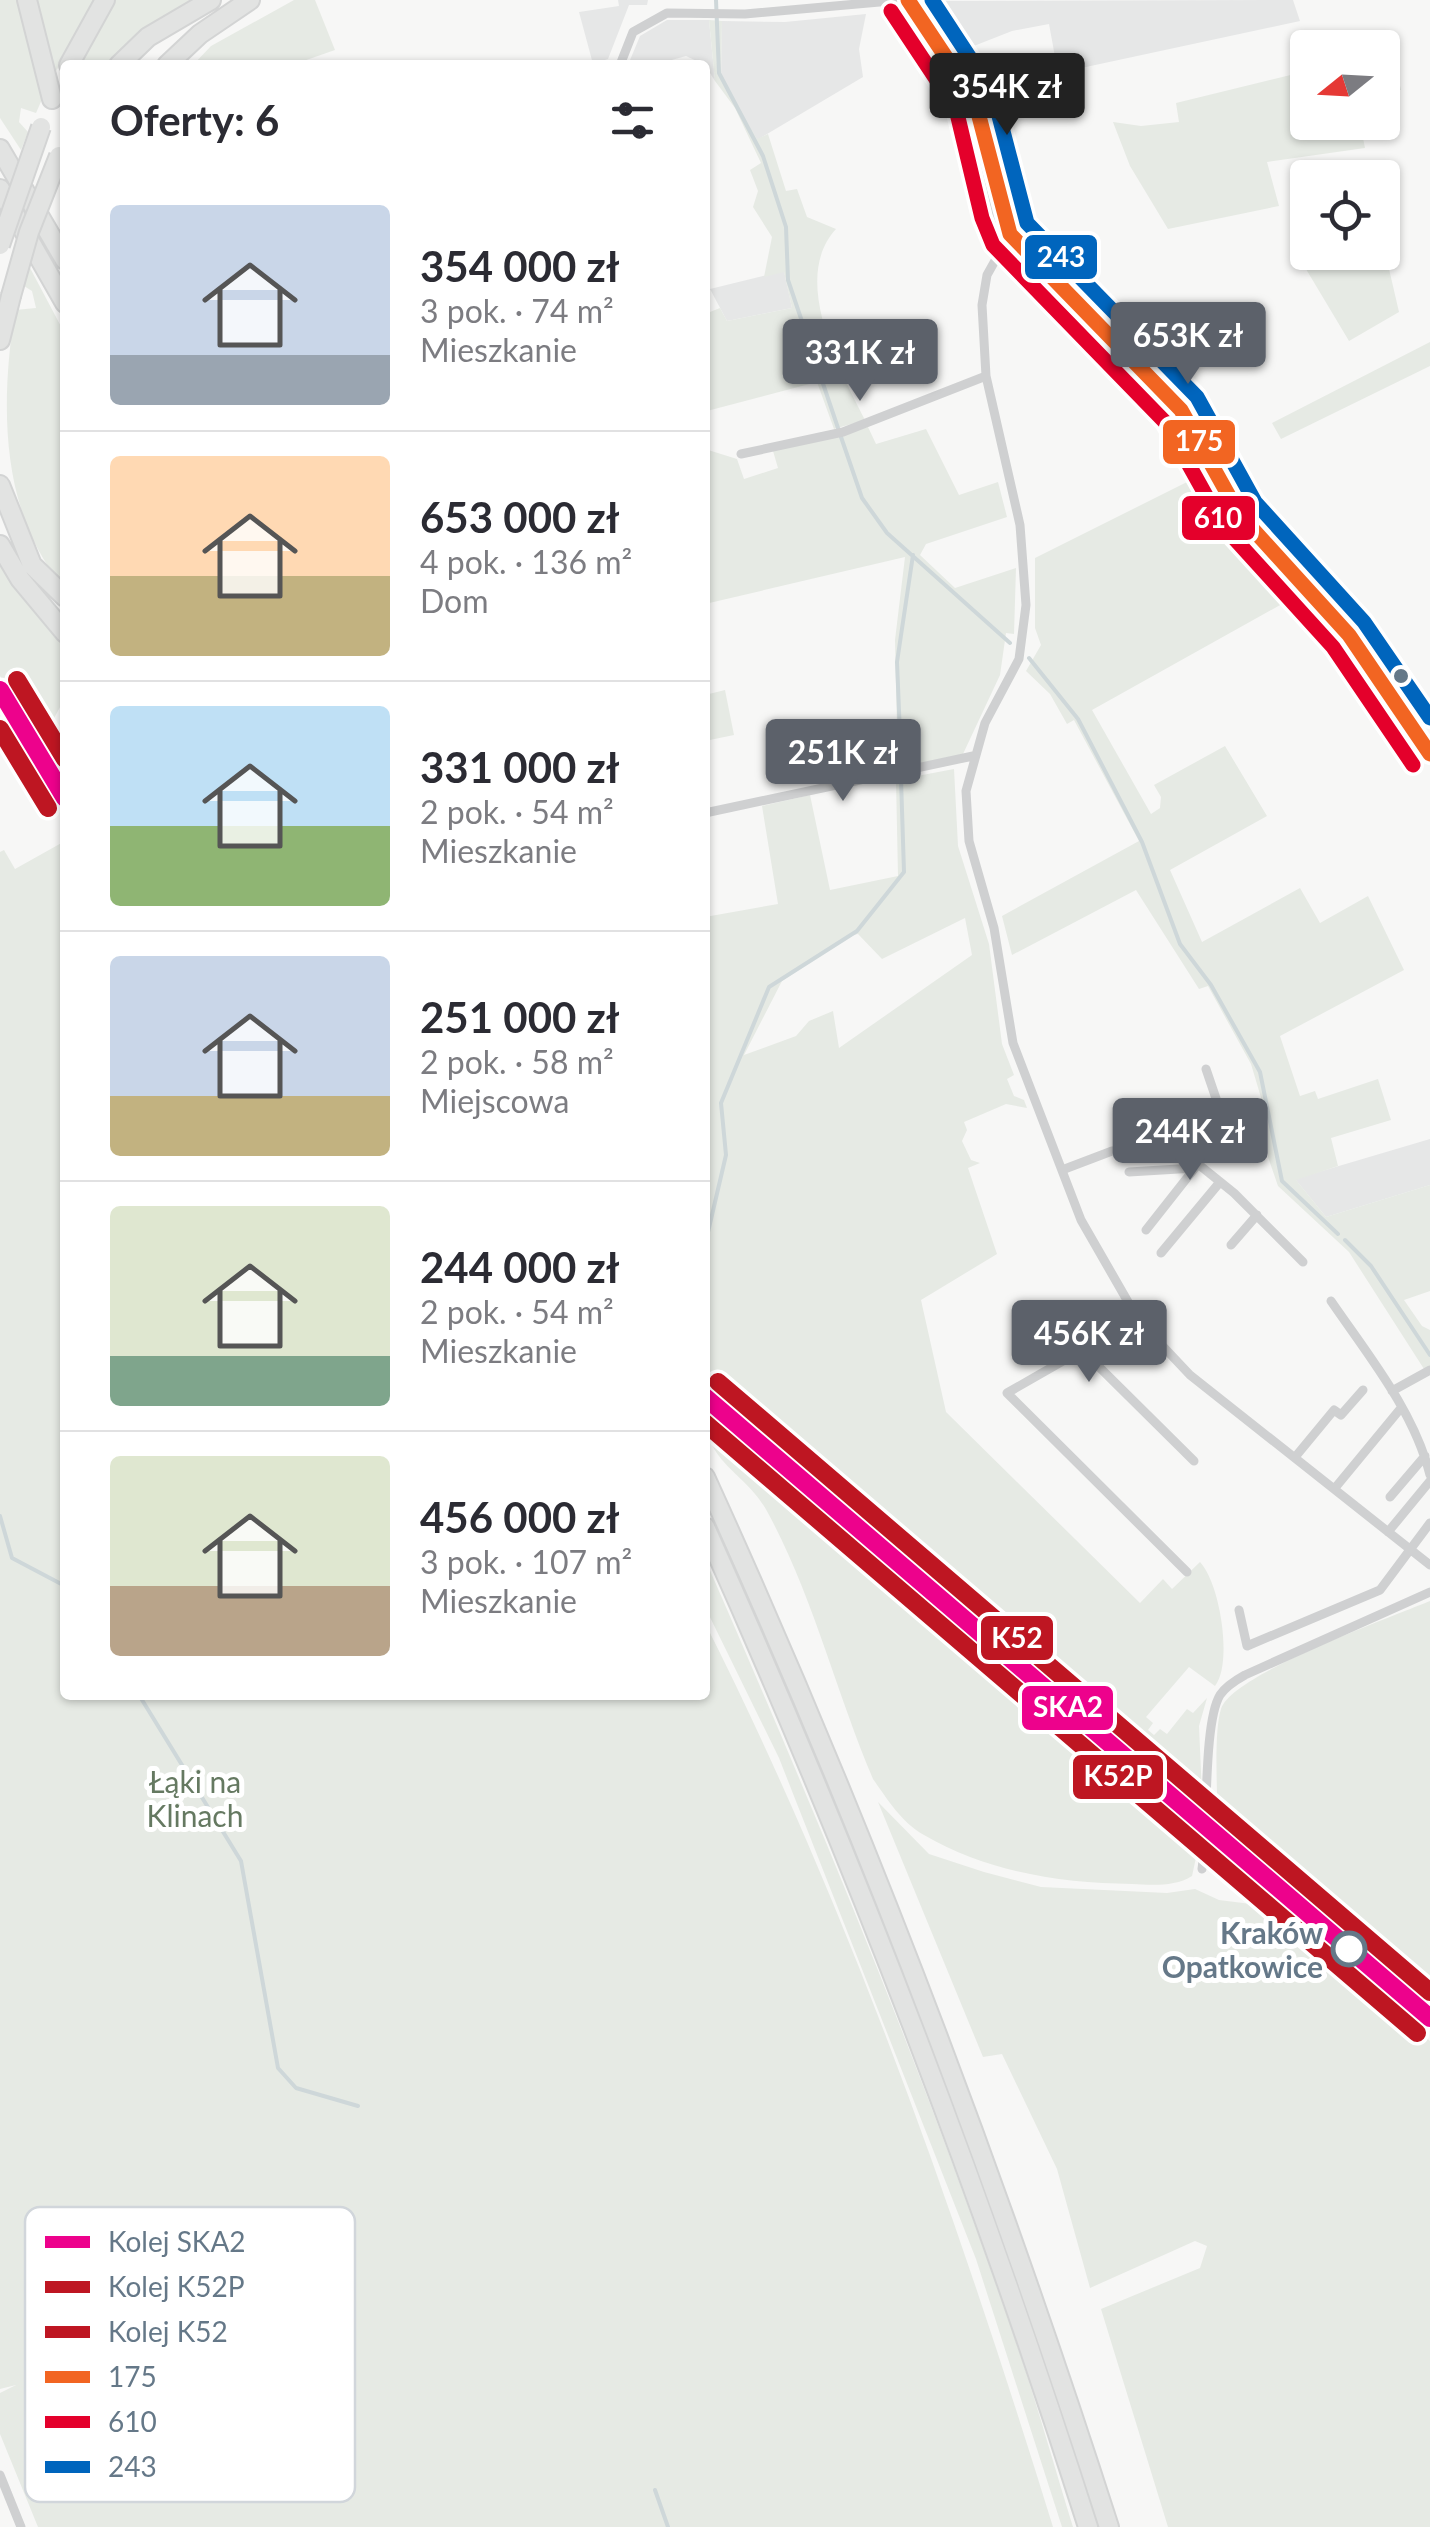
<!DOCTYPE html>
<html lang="pl">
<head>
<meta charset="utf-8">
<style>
  body { margin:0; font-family:Lato,sans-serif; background:#f7f7f7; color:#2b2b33; height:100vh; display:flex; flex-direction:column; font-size:38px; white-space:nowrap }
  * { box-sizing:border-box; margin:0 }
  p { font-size:32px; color:#7c7c81 }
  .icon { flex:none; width:55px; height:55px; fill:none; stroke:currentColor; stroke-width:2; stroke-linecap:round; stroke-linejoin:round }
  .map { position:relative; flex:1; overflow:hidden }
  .panel { position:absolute; left:60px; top:60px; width:650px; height:1640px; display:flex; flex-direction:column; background:#fff; border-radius:10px; box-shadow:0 2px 8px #0004 }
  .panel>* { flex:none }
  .needle { width:65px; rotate:252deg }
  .tools { position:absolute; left:1290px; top:30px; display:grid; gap:20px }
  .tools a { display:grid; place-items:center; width:110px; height:110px; border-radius:10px; background:#fff; box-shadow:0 2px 8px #0004; font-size:50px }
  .price { position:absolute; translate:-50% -85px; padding:0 22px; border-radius:10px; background:#5c616a; color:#fff; font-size:32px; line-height:65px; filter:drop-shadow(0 2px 5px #0008) }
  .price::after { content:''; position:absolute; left:50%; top:60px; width:30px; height:22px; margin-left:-15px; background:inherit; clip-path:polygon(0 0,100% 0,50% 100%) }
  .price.on { background:#222; color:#fff }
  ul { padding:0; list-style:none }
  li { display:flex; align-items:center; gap:30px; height:250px; padding:0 50px }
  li+li { border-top:2px solid #e1e1e2 }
  li span { display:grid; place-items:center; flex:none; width:280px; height:200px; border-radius:10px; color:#555 }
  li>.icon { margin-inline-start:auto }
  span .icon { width:120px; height:120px; fill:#fffc; stroke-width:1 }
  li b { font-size:42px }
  h2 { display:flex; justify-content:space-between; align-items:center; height:120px; padding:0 50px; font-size:42px }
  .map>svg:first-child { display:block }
  .built { fill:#e6e7e7 }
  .green { fill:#e6eae4; fill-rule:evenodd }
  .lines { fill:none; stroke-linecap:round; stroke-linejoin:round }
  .stream { stroke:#ced7d9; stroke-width:4 }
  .secondary-casing { stroke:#d3d5d5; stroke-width:18 }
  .highway-casing { stroke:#d3d4d4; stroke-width:22 }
  .street { stroke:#cfd0d1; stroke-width:9 }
  .secondary { stroke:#e2e3e2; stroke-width:12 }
  .highway { stroke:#e2e3e2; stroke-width:18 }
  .highway-bridge-casing { stroke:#d3d4d4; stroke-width:22; stroke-linecap:butt }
  .highway-bridge { stroke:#e2e3e2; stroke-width:18 }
  .bus-1-casing { stroke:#fff; stroke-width:22 }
  .bus-2-casing { stroke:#fff; stroke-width:22 }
  .bus-3-casing { stroke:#fff; stroke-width:22 }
  .bus-1 { stroke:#f26522; stroke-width:15 }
  .bus-2 { stroke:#e4002b; stroke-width:15 }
  .bus-3 { stroke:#0065bd; stroke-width:15 }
  .rail-1-casing { stroke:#fff; stroke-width:25 }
  .rail-2-casing { stroke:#fff; stroke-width:25 }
  .rail-3-casing { stroke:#fff; stroke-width:25 }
  .rail-1 { stroke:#ed028c; stroke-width:18 }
  .rail-2 { stroke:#be1622; stroke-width:18 }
  .rail-3 { stroke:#be1622; stroke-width:18 }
  .bus-dot { fill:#657888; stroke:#fff; stroke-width:4 }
  .stop-dot { fill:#fff; stroke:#657888; stroke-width:5 }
  .labels { text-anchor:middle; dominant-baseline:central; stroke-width:10; stroke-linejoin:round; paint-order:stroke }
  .park-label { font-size:30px; fill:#657961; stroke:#fff }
  .stop-label { font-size:30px; font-weight:bold; fill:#657888; stroke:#fff; text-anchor:end }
  .key { fill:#fff; stroke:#d1d6db; stroke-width:2.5 }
  .key-label { font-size:28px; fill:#657888 }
  .line-badge { stroke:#fff; stroke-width:4 }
  .badge-label { font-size:28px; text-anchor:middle; font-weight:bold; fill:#fff }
</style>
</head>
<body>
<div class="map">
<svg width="1430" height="2527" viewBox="0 0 1430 2527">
  <rect width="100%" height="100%" fill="#f7f7f6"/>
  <path class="built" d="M 618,0 L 648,0 L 647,5 L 629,5 L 608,59 L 593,64 L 579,12 L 619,6 Z
    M 1293,0 L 1300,21 L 1058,73 L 1049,24 L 1012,31 L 956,53 L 919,1 Z
    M 866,14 L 859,49 L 863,77 L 757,140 L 721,78 L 722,21 L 785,22 Z
    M 667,20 L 709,20 L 715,81 L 705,65 L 686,56 L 654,65 L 628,65 L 640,36 Z
    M 784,271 L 792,308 L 727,321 L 710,289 Z
    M 1430,1139 L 1430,1185 L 1326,1217 L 1295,1179 Z"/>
  <path class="green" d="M 0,0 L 19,0 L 43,97 L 36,113 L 21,108 L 19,122 L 28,132 L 21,150 L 0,118 Z
    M 35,0 L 94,0 L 54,75 Z
    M 112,0 L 198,0 L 108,65 L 77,65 Z
    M 294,0 L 315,0 L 335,50 L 292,65 L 193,65 L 211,46 Z
    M 709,20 L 722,21 L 721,78 L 757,139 L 768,134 L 786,191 L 797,189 L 807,217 L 836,229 C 790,279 840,370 865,420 L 834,429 L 817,382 L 707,411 L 705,314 L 720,308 L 727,321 L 792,308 L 784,272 L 764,277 L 772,237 L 753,207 L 758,191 L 750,170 L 761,163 L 735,108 L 715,81 Z
    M 1305,36 L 1388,36 L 1401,90 L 1383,91 L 1382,48 L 1309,47 Z
    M 1307,71 L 1308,122 L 1360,123 L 1365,148 L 1267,162 L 1279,206 L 1168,229 L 1130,166 L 1113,122 L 1141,126 L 1179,122 L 1176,103 Z
    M 1383,243 L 1399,312 L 1349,341 L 1297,254 L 1307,246 L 1308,252 L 1382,252 Z
    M 29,266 L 65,334 L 65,589 C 0,513 0,407 15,310 L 36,308 L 32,291 L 24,286 Z
    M 1430,342 L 1430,366 L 1281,439 L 1272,423 Z
    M 868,427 L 876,444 L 926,429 L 959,495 L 998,482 L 1007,517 L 926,544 L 920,555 L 955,588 L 1016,568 L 1014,634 L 1006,633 L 1000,675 L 963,754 L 819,785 L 810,746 L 897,729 L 895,640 L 905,557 L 705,604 L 705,449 L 737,459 L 744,479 L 778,468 L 773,451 Z
    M 1203,474 L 1225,519 L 1298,595 L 1092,710 L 1151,814 L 1160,808 L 1161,797 L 1154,785 L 1225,746 L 1267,816 L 1170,870 L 1202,942 L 1300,888 L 1320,923 L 1368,896 L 1404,970 L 1280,1036 L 1300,1096 L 1315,1091 L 1318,1099 L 1378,1079 L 1391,1120 L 1331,1138 L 1338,1166 L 1296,1180 L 1326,1217 L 1430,1185 L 1430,1291 L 1404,1300 L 1422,1326 L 1430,1330 L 1430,1366 L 1424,1369 L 1349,1252 L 1278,1186 L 1268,1157 L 1268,1121 L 1251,1064 L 1208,986 L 1199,989 L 1136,890 L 1012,955 L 1002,916 L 1139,841 L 1074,720 L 1067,724 L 1050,694 L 1026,671 L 1041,645 L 1035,628 L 1035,558 Z
    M 0,562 L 41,619 L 65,642 L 65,698 L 53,720 L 51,745 L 44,752 L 0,676 Z
    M 725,690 L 734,735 L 705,741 L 705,695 Z
    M 954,769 L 958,846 L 989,944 L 1002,1044 L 1014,1075 L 1007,1079 L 1014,1096 L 1024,1100 L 1027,1108 L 1006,1104 L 964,1122 L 967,1130 L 962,1141 L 971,1160 L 980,1163 L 968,1168 L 997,1254 L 921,1300 L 946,1412 L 1140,1603 L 1163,1579 L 1172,1589 L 1200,1562 C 1220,1583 1233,1663 1215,1686 L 1189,1667 L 1146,1717 L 1153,1723 L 1148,1730 L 1154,1735 L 1160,1729 L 1167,1734 L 1187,1709 L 1193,1713 L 1207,1698 L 1199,1726 L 1203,1817 L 1020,1652 L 705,1390 L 705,917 L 778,904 L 762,806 L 810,795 L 830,890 L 898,876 L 896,780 ZM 965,918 L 972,955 L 839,1048 L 833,1011 L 809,1021 L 796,1036 L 744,1055 L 782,981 L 849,936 L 858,934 L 882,959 Z
    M 65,841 L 65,1695 L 705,1695 L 705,1623 C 850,1910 958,2220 1053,2527 L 38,2527 L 0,2434 L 0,2393 L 16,2385 L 0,2389 L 0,852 L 4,850 L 15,869 Z
    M 705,1412 C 801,1503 903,1586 1005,1670 C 1071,1724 1155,1778 1197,1853 L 1192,1876 C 1175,1887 1151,1885 1132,1884 C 1059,1883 988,1872 924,1835 C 901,1822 888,1800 873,1779 C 836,1692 813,1596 768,1513 C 746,1471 705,1465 705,1412 Z
    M 705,1559 C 819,1820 929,2084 1020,2354 C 1039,2411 1055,2469 1073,2527 L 1062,2527 L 976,2259 L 779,1758 L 705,1607 Z
    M 1430,1601 L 1430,2004 L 1268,1864 L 1243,1844 L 1238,1849 L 1218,1832 C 1218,1802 1213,1734 1221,1709 C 1232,1674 1392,1617 1430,1601 Z
    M 878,1802 L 929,1854 L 984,1872 L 1041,1887 L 1167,1893 L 1195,1889 L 1219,1900 L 1251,1904 L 1212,1862 L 1257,1893 L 1430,2041 L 1430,2527 L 1168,2527 L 1101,2309 L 1200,2268 L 1207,2246 L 1195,2241 L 1090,2288 L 1057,2169 L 1002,2054 L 983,2057 Z"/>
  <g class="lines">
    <path class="stream" d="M 716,0 L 719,73 L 763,156 L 786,227 L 788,280 L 838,428
      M 841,437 L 862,498 L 887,533 L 1010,643
      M 1029,658 L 1078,719 L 1142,842 L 1180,944 L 1211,985 L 1260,1072 L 1282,1181 L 1338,1234
      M 901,759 L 897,662 L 913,555
      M 1345,1240 L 1371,1266 L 1430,1355
      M 705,1245 L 726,1155 L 721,1103 L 769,987 L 857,931 L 904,872 L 901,779
      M 0,1516 L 12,1558 L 65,1586
      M 139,1695 L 241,1861 L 278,2068 L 296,2088 L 358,2106
      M 655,2490 L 668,2527"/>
    <defs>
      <path id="secondary" d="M 908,0 L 975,101 L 1001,213 L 1010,234 L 1181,410 L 1239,514 L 1349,635 L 1430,754"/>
      <path id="highway" d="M 27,0 L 52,99
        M 69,65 L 105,0
        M 119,65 L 148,37 L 211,0
        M 167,65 L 200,34 L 250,0
        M 0,149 L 65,260
        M 0,189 L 65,303
        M 0,340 L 11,296
        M 0,485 L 32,565 L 65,597
        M 0,545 L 20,579 L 65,633
        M 705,1477 C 861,1819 994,2169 1109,2527
        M 705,1527 C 851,1853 980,2186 1088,2527"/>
    </defs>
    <use href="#secondary" class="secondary-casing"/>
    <use href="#highway" class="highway-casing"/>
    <path class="street" d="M 620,65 L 633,32 L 667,13 L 745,14 L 902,0
      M 1010,234 L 987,275 L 982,305 L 986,376 L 1020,525 L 1026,605 L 1019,659 L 985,723 L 966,791 L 969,841 L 994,928 L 1013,1043 L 1081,1220 L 1139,1321 L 1190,1375 L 1430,1565
      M 741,454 L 843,432 L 986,376
      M 705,813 L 973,756
      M 1202,1151 L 1224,1122 L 1206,1069
      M 1062,1170 L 1112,1151 L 1194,1144 L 1202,1151 L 1198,1164 L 1234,1193 L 1303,1262
      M 1129,1172 L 1195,1168
      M 1146,1230 L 1198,1164
      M 1231,1245 L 1257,1215
      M 1161,1253 L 1220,1182
      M 1331,1301 C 1368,1355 1414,1411 1430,1475
      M 1139,1321 L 1115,1329 L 1082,1350 L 1194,1461
      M 1082,1350 L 1007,1393 L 1187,1572
      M 1392,1391 L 1430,1370
      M 1296,1456 L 1334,1410 L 1341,1415 L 1363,1390
      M 1335,1488 L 1401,1408
      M 1390,1497 L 1425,1456
      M 1388,1532 L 1430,1481
      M 1239,1610 L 1247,1646 L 1380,1590 L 1430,1523
      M 1202,1869 C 1208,1828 1203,1723 1220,1695 C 1226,1686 1236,1680 1245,1675 L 1430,1592
      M 0,2475 L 21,2527"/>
    <use href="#secondary" class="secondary"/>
    <use href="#highway" class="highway"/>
    <defs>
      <path id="highway-bridge" d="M 0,245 L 41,127
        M 11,296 L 29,232 L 59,156"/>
    </defs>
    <use href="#highway-bridge" class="highway-bridge-casing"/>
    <use href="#highway-bridge" class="highway-bridge"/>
    <defs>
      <path id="bus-1" d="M 908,0 L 975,101 L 1010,234 L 1181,410 L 1239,514 L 1349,635 L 1430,754"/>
      <path id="bus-2" d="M 891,11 L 956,109 L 982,218 L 993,245 L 1165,422 L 1223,526 L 1333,647 L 1413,765"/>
      <path id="bus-3" d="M 932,0 L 993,93 L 1027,223 L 1197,397 L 1255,502 L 1364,622 L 1430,718"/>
    </defs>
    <use href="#bus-1" class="bus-1-casing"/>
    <use href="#bus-2" class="bus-2-casing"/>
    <use href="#bus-3" class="bus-3-casing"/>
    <use href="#bus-1" class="bus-1"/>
    <use href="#bus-2" class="bus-2"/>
    <use href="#bus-3" class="bus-3"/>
    <defs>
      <path id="rail-1" d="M 0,690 L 65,798
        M 705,1397 L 1430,2018"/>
      <path id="rail-2" d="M 0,729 L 48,808
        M 705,1423 L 1417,2033"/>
      <path id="rail-3" d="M 17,680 L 65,759
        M 718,1382 L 1430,1992"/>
    </defs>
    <use href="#rail-1" class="rail-1-casing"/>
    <use href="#rail-2" class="rail-2-casing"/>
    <use href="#rail-3" class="rail-3-casing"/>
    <use href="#rail-1" class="rail-1"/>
    <use href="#rail-2" class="rail-2"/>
    <use href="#rail-3" class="rail-3"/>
  </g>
  <circle class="bus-dot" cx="1401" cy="676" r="9"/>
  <circle class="stop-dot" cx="1349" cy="1949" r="16"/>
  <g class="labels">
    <g class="park-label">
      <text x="195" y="1781">Łąki na<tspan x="195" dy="34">Klinach</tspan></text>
    </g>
    <g class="stop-label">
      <text x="1323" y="1932">Kraków<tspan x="1323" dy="34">Opatkowice</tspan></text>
    </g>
  </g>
  <rect x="25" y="2207" width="330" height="295" rx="15" class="key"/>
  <rect x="45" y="2236" width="45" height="12" fill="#ed028c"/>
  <rect x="45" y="2281" width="45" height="12" fill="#be1622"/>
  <rect x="45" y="2326" width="45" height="12" fill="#be1622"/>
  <rect x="45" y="2371" width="45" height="12" fill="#f26522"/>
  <rect x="45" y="2416" width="45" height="12" fill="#e4002b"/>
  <rect x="45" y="2461" width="45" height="12" fill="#0065bd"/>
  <g class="key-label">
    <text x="108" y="2252">Kolej SKA2</text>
    <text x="108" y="2297">Kolej K52P</text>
    <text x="108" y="2342">Kolej K52</text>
    <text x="108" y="2387">175</text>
    <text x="108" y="2432">610</text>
    <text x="108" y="2477">243</text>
  </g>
  <g class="line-badge">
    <rect x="1023" y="233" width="76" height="48" rx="10" fill="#0065bd"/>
    <rect x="1161" y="418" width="76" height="48" rx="10" fill="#f26522"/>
    <rect x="1180" y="494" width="77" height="48" rx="10" fill="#e4002b"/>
    <rect x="979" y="1614" width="76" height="48" rx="10" fill="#be1622"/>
    <rect x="1020" y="1684" width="95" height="48" rx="10" fill="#ed028c"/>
    <rect x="1071" y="1753" width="94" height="48" rx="10" fill="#be1622"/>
  </g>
  <g class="badge-label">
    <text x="1061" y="267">243</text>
    <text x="1199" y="451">175</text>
    <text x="1218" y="528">610</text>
    <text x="1017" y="1648">K52</text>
    <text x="1068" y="1717">SKA2</text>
    <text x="1118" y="1786">K52P</text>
  </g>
</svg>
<div class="tools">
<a><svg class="needle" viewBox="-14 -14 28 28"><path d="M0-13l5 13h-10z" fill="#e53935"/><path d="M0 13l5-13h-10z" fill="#7c7c81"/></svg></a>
<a><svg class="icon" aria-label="locate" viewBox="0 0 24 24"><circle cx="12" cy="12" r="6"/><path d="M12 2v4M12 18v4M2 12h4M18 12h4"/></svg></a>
</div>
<b class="price on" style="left:1007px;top:138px">354K zł</b>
<b class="price" style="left:1188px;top:387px">653K zł</b>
<b class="price" style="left:860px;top:404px">331K zł</b>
<b class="price" style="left:843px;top:804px">251K zł</b>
<b class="price" style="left:1190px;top:1183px">244K zł</b>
<b class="price" style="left:1089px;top:1385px">456K zł</b>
<section class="panel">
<h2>Oferty: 6<svg class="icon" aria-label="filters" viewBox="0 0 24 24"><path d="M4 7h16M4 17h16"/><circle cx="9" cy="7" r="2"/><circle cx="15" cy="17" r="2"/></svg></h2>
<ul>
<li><span style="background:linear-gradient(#c9d6e8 75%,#9aa5b1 0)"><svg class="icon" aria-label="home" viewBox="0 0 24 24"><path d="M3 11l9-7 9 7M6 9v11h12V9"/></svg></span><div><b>354 000 zł</b><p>3 pok. · 74 m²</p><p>Mieszkanie</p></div></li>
<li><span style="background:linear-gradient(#ffd9b3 60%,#c2b280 0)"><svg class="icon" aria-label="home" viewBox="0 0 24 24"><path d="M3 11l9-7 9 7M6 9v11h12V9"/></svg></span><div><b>653 000 zł</b><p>4 pok. · 136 m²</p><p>Dom</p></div></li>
<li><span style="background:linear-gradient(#bfe0f5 60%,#8fb573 0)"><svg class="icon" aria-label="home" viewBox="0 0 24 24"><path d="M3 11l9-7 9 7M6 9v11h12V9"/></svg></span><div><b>331 000 zł</b><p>2 pok. · 54 m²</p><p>Mieszkanie</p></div></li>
<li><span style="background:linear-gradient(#c9d6e8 70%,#c2b280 0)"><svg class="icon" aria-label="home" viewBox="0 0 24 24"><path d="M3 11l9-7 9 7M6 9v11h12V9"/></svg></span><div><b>251 000 zł</b><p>2 pok. · 58 m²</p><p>Miejscowa</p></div></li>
<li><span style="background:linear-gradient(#dfe7d0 75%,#7fa58c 0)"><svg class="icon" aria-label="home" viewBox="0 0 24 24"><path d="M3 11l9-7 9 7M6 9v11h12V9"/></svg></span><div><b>244 000 zł</b><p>2 pok. · 54 m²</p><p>Mieszkanie</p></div></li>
<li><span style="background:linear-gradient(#dfe7d0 65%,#b9a48a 0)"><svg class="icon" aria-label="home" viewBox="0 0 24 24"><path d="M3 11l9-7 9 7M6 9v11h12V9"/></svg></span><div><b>456 000 zł</b><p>3 pok. · 107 m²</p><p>Mieszkanie</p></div></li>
</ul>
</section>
</div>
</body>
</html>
